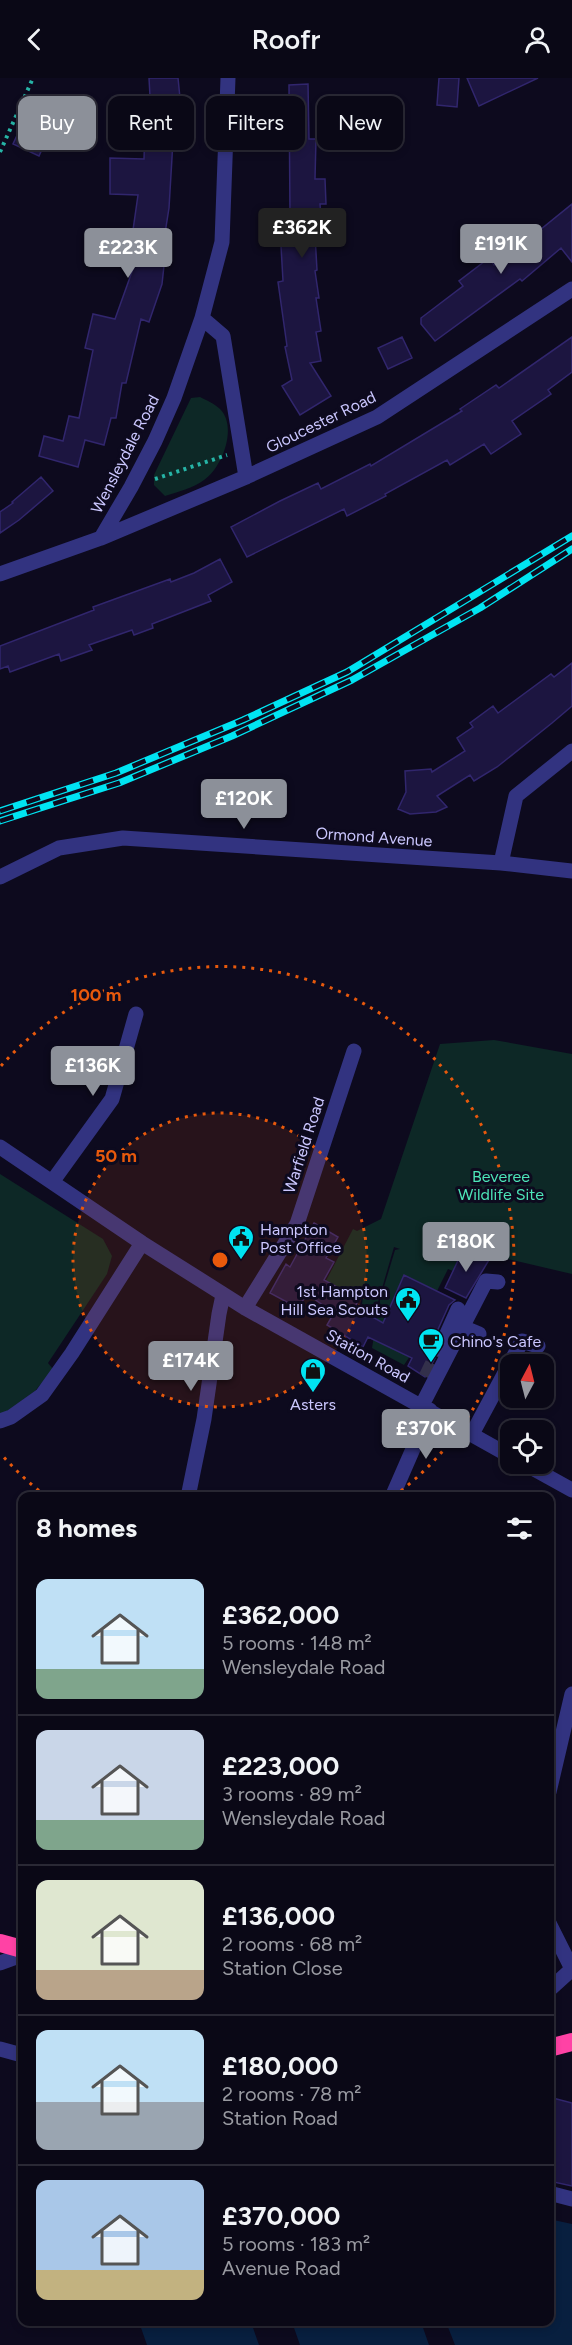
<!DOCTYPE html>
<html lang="en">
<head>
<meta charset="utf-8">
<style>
  body { margin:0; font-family:Figtree,sans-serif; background:#181623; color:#f1f3f6; height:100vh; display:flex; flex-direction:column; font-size:22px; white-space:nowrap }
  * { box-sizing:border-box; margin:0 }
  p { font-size:20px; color:#999aa1 }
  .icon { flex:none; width:33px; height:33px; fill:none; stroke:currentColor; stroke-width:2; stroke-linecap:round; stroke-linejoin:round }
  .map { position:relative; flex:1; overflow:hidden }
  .side { position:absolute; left:18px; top:1414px; width:536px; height:834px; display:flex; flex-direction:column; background:#0a0816; border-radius:12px; box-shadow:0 3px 9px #0003,0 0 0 2px #2a2935 }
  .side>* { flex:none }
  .banner { position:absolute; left:18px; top:18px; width:537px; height:54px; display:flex; gap:12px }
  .needle { width:39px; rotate:7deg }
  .fabs { position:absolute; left:500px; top:1276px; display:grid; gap:12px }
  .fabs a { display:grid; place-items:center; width:54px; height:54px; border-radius:12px; background:#0a0816; box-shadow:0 3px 9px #0003,0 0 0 2px #2a2935; font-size:30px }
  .price { position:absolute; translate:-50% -51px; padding:0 14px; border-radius:6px; background:#8c9099; color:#fff; font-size:20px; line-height:39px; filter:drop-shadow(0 2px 3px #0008) }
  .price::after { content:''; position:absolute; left:50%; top:36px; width:18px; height:14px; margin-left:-9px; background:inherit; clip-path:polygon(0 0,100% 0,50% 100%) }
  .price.on { background:#222; color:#fff }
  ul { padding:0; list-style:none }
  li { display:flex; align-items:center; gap:18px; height:150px; padding:0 18px }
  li+li { border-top:2px solid #2a2935 }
  li span { display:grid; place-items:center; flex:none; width:168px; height:120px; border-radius:12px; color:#555 }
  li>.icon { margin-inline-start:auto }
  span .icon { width:72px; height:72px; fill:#fffc; stroke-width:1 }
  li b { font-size:26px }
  h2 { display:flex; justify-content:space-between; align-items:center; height:72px; padding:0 18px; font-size:26px }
  .pill { padding:0 21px; border-radius:12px; background:#0a0816; box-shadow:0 3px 9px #0003,0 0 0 2px #2a2935; font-size:21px; line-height:54px }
  .pill.on { background:#8c9099; color:#fff }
  header { display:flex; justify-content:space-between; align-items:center; height:78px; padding:0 18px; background:#0a0816; font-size:27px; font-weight:600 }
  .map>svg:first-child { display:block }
  .green { fill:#0d2826 }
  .water { fill:#081f3f }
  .building { fill:#1c1540; stroke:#31266d; stroke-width:1.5 }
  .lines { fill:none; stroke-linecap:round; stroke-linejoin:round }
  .minor-tunnel { stroke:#33304b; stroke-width:15; stroke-dasharray:15 8; stroke-linecap:butt }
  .path { stroke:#26b4a6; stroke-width:4; stroke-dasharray:3 4.5; stroke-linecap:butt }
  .minor { stroke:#323380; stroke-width:15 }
  .highway { stroke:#ff42a5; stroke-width:18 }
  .rail-casing { stroke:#00e4f2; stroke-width:7 }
  .rail { stroke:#0d0a1e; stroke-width:4.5; stroke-dasharray:14; stroke-linecap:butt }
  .ring { fill:none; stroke:#e8590c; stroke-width:3; stroke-dasharray:3 6 }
  .labels { text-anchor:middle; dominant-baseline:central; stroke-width:6; stroke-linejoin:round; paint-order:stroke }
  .street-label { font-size:16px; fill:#cbc7ff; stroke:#0d0a1e }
  .park-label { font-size:16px; fill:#4de5b8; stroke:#0d0a1e }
  .poi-label { font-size:16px; fill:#cbc7ff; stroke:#0d0a1e; text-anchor:start }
  .centre { fill:#e8590c; stroke:#0d0a1e; stroke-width:3 }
  .ring-label { font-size:18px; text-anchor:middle; font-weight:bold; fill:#e8590c; stroke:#0d0a1e; stroke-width:6; stroke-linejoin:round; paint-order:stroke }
</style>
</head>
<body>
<header><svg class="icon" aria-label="back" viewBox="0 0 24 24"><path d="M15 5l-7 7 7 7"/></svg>Roofr<svg class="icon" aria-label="person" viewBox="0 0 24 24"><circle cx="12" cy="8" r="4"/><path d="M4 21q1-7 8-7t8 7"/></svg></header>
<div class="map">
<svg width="572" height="2267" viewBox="0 0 572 2267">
  <rect width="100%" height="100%" fill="#0d0a1e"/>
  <path class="green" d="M 200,319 C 206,322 215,326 220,331 C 238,349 222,390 204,402 C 194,410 177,414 165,418 L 154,407 L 154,397 L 191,320 Z
    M 494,962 L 572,976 L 572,1196 L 469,1172 L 458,1195 L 448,1191 L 437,1213 L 404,1197 L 394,1219 L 402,1224 L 410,1278 L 404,1287 L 372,1270 L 380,1222 L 395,1172 L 400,1171 L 394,1169 L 376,1231 L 362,1226 L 363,1219 L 345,1210 L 334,1227 L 318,1218 L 353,1151 L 357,1153 L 381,1141 L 440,966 Z
    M 0,1096 L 103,1161 L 112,1178 L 107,1196 L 48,1285 L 53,1291 L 35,1313 L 0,1338 Z"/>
  <path class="water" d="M 549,2141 L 572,2146 L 572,2267 L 455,2267 L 446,2244 L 549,2244 Z
    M 139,2244 L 251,2244 L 259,2267 L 147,2267 Z
    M 292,2244 L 421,2244 L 429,2267 L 300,2267 Z"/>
  <path class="building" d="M 149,0 L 178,0 L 180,20 L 181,46 L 174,46 L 169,130 L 163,168 L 166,169 L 162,206 L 149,244 L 141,241 L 126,305 L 122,305 L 116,340 L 111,340 L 104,367 L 85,362 L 78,389 L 39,378 L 44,358 L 63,363 L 69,338 L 79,340 L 93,272 L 85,270 L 93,236 L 115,241 L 134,188 L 128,187 L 138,117 L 110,116 L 110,80 L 144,81 L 145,52 L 154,52 L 153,18 L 150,18 Z
    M 439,0 L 459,0 L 457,29 L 437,27 Z
    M 467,0 L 538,0 L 479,28 Z
    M 308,6 L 309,61 L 316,61 L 315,101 L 325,101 L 326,126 L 320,126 L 322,156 L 315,157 L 317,192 L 315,193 L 319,220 L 316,220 L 321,253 L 316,254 L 321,283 L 310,285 L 331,318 L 300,337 L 282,308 L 292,302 L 285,269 L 287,268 L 278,204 L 283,203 L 281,168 L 285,168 L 282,137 L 290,137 L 289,7 Z
    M 35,19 L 60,31 L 39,78 L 13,66 Z
    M 572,126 L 572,184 L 561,170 L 522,203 L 520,201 L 435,263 L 421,246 L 421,240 L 463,208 L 459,203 L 489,180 L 494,187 L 528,158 L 530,160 Z
    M 402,259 L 412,280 L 388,291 L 378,270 Z
    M 572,259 L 572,294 L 548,312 L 551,316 L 512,343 L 521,356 L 491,376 L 484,366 L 450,387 L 447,382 L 385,416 L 386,418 L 347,438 L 344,431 L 247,479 L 231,449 L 280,423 L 318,405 L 321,411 L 370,386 L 371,388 L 462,333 L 460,331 L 496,307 L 499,310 Z
    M 41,399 L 53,413 L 19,442 L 0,455 L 0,434 L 13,425 L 12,424 Z
    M 220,481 L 232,504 L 208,517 L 211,523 L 152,546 L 153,550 L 134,557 L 132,552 L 89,567 L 92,572 L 61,583 L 59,576 L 10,594 L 8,588 L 0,591 L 0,568 L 94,532 L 93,529 L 170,501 L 171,504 L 194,495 Z
    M 572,585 L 572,628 L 552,645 L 497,689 L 474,703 L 470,697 L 437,718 L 447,729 L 436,734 L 410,736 L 398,731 L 406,714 L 405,693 L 431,691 L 432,694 L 465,673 L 457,660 L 473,649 L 470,645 L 493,628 L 498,635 L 551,596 L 554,599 Z
    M 314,1145 L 338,1159 L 326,1180 L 334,1184 L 324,1202 L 359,1221 L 355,1229 L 383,1245 L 404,1197 L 455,1222 L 449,1227 L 431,1267 L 430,1273 L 435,1280 L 425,1299 L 408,1288 L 412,1280 L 368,1259 L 363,1269 L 327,1247 L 334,1235 L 307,1216 L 298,1230 L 270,1215 L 286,1186 L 290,1189 Z
    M 463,1172 L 489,1182 L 466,1220 L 445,1210 Z
    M 549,2019 L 572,2025 L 572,2108 L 549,2103 Z"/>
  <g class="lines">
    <path class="minor-tunnel" d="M 426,1299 L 438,1274"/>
    <path class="path" d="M 0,74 L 33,0
      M 155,401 L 227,377"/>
    <path class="minor" d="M 228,0 L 222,164 L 202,240 L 223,258 L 246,399
      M 101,460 L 246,399 L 377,339 L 572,211
      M 0,496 L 101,460 L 131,409 L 155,363 L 174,320 L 202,240
      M 501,785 L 516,718 L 572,673
      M 0,799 L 59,770 L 123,760 L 501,785 L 572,793
      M 0,1069 L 142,1165 L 245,1230 L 510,1378
      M 52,1104 L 112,1021 L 136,936
      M 245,1230 L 297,1146 L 354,973
      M 462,1249 L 479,1256
      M 440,1271 L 458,1231
      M 422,1327 L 486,1203 L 498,1204
      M 0,1343 L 11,1339 L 42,1317 L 72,1275 L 142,1165
      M 472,1356 L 522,1263 L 538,1268
      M 525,1386 L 572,1412
      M 188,1419 L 204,1341 L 219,1236 L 223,1217
      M 392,1419 L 430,1332
      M 549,1714 L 572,1616
      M 549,1845 L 572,1891
      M 0,1885 L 22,1877
      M 549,1912 L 572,1891
      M 0,1971 L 22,1977
      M 549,2115 L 572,2121"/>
    <path class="highway" d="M 0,1865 L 22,1871
      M 549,1970 L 572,1964"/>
    <defs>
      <path id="rail" d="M 0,733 L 116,695 L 243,642 L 347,594 L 572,458
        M 0,743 L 119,705 L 232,658 L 352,602 L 480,530 L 572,471"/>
    </defs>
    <use href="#rail" class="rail-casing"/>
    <use href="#rail" class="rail"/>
  </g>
  <circle cx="220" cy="1182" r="147" fill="#e8590c" fill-opacity=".12"/>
  <g class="ring">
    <circle cx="220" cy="1182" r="147"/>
    <path d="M46 1418A293 293 0 0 1 1 1376M1 988A293 293 0 1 1 394 1418"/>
  </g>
  <defs>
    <symbol id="civic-pin" viewBox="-11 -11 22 30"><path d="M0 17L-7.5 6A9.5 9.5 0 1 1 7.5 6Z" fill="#00e4f2" stroke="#0d0a1e"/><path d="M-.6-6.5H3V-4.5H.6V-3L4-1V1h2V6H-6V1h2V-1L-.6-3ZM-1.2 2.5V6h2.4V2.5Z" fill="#111"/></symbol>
    <symbol id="cafe-pin" viewBox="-11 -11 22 30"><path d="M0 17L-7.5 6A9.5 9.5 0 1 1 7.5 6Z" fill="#00e4f2" stroke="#0d0a1e"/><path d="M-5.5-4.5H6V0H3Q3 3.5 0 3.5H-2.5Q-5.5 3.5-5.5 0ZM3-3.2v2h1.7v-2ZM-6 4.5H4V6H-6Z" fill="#111"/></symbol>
    <symbol id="shop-pin" viewBox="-11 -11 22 30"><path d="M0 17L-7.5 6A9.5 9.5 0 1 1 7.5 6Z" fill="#00e4f2" stroke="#0d0a1e"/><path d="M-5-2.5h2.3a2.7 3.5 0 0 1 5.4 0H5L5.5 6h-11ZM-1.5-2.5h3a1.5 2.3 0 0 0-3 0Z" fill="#111"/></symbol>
  </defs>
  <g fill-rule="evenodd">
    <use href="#civic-pin" x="226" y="1145" width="30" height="40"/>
    <use href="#civic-pin" x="393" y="1207" width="30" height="40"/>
    <use href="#cafe-pin" x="416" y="1248" width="30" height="40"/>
    <use href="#shop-pin" x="298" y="1278" width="30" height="40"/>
  </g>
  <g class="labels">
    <g class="street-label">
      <text transform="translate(321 344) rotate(-26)">Gloucester Road</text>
      <text transform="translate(125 376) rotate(-63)">Wensleydale Road</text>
      <text transform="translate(374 759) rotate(4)">Ormond Avenue</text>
      <text transform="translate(304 1067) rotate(-72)">Warfield Road</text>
      <text transform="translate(368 1278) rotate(29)">Station Road</text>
    </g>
    <g class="park-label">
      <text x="501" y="1098">Beveree<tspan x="501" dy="18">Wildlife Site</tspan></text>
    </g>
    <g class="poi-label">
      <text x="260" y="1151">Hampton<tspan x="260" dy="18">Post Office</tspan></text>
      <text x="388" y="1213" text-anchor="end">1st Hampton<tspan x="388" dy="18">Hill Sea Scouts</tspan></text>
      <text x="450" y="1263">Chino's Cafe</text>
      <text x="313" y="1326" text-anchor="middle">Asters</text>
    </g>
  </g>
  <circle cx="220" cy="1182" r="9" class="centre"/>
  <g class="ring-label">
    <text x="96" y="923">100 m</text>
    <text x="116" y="1084">50 m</text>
  </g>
</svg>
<div class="fabs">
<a><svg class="needle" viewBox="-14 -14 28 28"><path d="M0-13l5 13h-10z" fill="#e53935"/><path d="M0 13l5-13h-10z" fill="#999aa1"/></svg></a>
<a><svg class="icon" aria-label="locate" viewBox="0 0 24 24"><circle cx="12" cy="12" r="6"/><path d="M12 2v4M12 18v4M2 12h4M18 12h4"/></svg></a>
</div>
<b class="price on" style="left:302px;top:181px">£362K</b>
<b class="price" style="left:501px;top:197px">£191K</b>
<b class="price" style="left:128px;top:201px">£223K</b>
<b class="price" style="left:244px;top:752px">£120K</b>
<b class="price" style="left:93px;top:1019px">£136K</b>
<b class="price" style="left:466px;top:1195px">£180K</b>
<b class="price" style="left:191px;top:1314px">£174K</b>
<b class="price" style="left:426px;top:1382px">£370K</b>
<div class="banner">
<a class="pill on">Buy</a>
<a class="pill">Rent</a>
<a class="pill">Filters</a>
<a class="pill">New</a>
</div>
<section class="side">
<h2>8 homes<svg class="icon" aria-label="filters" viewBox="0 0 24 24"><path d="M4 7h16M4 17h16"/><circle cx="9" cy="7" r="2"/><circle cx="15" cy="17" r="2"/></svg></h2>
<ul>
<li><span style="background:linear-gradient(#bfe0f5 75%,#7fa58c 0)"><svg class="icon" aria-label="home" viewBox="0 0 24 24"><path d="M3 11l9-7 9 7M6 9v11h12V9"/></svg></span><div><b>£362,000</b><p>5 rooms · 148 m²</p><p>Wensleydale Road</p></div></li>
<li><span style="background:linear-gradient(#c9d6e8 75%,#7fa58c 0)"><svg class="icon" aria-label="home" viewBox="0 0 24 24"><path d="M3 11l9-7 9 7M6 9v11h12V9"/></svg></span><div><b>£223,000</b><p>3 rooms · 89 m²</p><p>Wensleydale Road</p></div></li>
<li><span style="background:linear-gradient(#dfe7d0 75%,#b9a48a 0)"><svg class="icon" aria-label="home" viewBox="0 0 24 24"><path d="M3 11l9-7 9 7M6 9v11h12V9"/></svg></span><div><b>£136,000</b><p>2 rooms · 68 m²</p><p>Station Close</p></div></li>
<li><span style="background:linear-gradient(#bfe0f5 60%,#9aa5b1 0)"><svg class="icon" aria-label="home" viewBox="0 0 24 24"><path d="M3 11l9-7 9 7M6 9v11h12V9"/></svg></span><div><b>£180,000</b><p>2 rooms · 78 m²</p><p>Station Road</p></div></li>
<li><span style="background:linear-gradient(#a9c7e8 75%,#c2b280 0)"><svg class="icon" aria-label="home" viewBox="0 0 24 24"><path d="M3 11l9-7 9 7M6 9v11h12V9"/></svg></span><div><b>£370,000</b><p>5 rooms · 183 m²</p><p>Avenue Road</p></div></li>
</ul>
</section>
</div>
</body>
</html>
